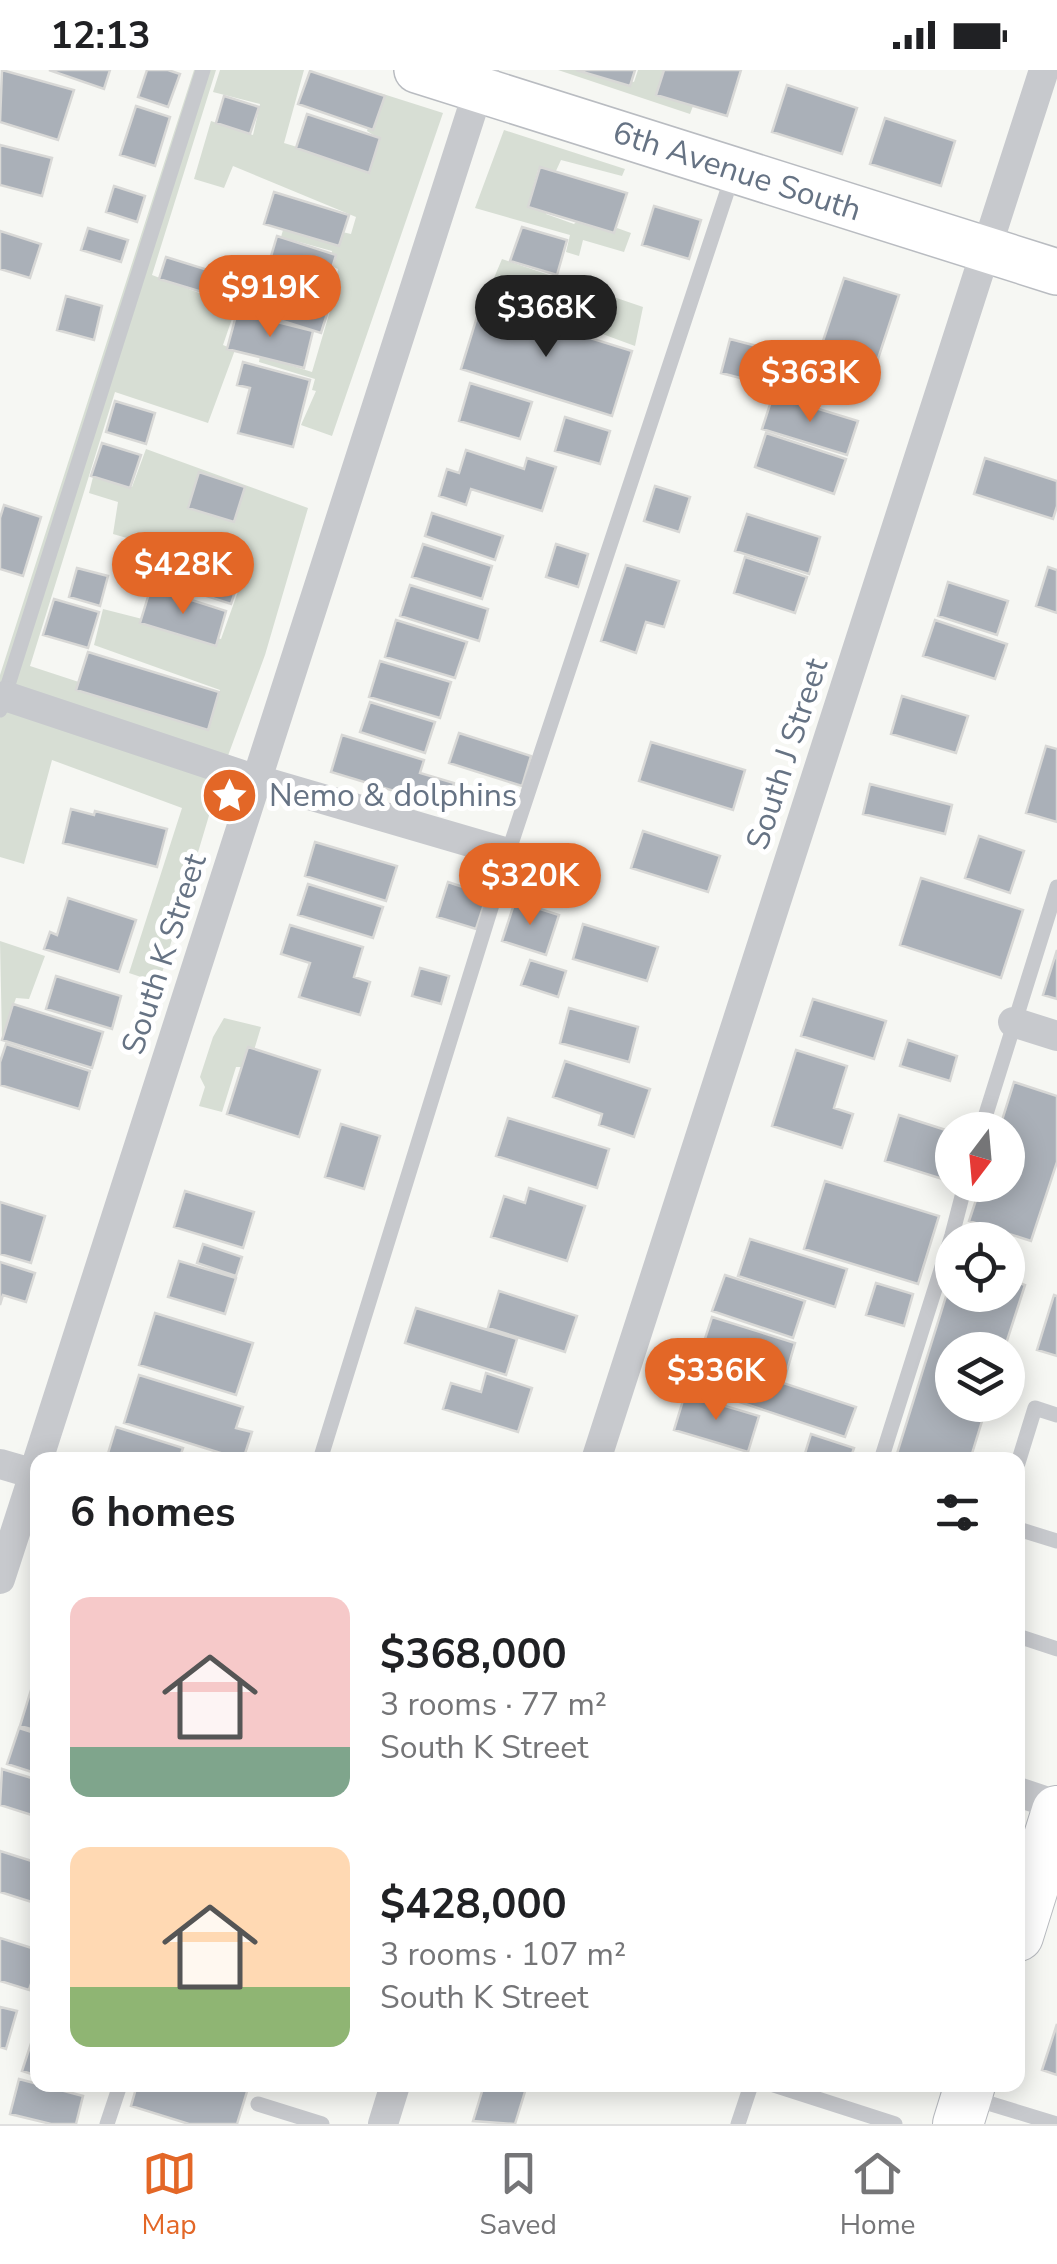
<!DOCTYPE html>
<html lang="en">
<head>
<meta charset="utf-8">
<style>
  body { margin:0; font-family:"Nunito Sans",sans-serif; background:#f2f2f2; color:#202124; height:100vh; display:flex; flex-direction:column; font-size:38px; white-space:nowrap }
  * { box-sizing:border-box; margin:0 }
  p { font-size:32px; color:#757577 }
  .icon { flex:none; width:55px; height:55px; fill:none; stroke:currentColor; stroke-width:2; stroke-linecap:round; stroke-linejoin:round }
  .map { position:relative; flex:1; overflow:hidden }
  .panel { position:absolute; left:30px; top:1382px; width:995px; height:640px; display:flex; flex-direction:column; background:#fff; border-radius:20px; box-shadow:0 5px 25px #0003 }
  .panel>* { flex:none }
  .needle { width:65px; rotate:196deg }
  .fabs { position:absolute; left:935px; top:1042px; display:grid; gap:20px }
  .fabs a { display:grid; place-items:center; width:90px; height:90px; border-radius:50%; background:#fff; box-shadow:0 5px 25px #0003; font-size:50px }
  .price { position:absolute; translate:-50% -85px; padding:0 22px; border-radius:35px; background:#e36727; color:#fff; font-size:32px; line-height:65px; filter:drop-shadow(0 2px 5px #0008) }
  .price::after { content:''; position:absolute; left:50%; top:60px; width:30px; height:22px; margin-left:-15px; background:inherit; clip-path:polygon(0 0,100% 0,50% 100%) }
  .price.selected { background:#222; color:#fff }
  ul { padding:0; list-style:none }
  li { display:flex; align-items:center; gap:30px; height:250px; padding:0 40px }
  li span { display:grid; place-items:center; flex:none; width:280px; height:200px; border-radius:20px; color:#555 }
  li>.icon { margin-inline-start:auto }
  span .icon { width:120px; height:120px; fill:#fffc; stroke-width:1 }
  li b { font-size:42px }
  h2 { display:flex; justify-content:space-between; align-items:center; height:120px; padding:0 40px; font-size:42px }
  .status { display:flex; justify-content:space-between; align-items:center; height:70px; padding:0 50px; background:#fff; direction:ltr }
  .status svg { height:28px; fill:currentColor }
  .dock { display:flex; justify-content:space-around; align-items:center; height:140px; border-top:2px solid #e0e0e0; background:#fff; font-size:28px; color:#757577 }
  .dock a { display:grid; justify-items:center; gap:5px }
  .dock .selected { color:#e36727 }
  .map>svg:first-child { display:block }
  .green { fill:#d7ded4 }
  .building { fill:#aab0b8; stroke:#d8d8d6; stroke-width:2.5 }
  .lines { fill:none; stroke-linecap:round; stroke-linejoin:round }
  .secondary-casing { stroke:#b9bcc1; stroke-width:48 }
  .primary-casing { stroke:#b7babf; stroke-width:52 }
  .lane { stroke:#c7c9cd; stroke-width:15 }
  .street { stroke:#c7c9cd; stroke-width:30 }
  .secondary { stroke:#fff; stroke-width:45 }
  .primary { stroke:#fff; stroke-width:50 }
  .labels { text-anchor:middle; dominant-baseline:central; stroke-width:10; stroke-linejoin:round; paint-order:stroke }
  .street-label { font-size:32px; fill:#667384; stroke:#fff }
  .poi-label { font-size:32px; fill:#667384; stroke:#fff; text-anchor:start }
</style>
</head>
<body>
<div class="status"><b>12:13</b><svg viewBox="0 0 49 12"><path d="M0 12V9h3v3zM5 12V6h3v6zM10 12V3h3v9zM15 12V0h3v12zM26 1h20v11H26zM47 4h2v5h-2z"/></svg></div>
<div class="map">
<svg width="1057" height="2054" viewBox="0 0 1057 2054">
  <rect width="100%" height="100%" fill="#f6f7f3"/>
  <path class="green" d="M 194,0 L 216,0 L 152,205 L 236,237 L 223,275 L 235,280 L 208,353 L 115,322 L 30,596 L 210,655 L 220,620 L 94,575 L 103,539 L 221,569 L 245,502 L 113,464 L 118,432 L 89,423 L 93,407 L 132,417 L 146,379 L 308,438 L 265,585 L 222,702 L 159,913 L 129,903 L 182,738 L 52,690 L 24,794 L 0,787 L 0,605 Z
    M 220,0 L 304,0 L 284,73 L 370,99 L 380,69 L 367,61 L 380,23 L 443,43 L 332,366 L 301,355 L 316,321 L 312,320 L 315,309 L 259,292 L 260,286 L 312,302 L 335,224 L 274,204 L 274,200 L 335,216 L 338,199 L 329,195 L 332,181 L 281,167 L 283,160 L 334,174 L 338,161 L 351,164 L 356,147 L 233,96 L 224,118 L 194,109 L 211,51 L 253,65 L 260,34 L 213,22 Z
    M 558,0 L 592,0 L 634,12 L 638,0 L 669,0 L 693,36 L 690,44 Z
    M 504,60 L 625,99 L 622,106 L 561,90 L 555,103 L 538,100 L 529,132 L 546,139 L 546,144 L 574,154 L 578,150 L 614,163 L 617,158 L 631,163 L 624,182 L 583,170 L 579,186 L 566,182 L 570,165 L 475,138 Z
    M 502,189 L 643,237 L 635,276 L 488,222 Z
    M 0,871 L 45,886 L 29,929 L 16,928 L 2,969 Z
    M 224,948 L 261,957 L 249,997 L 236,997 L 222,1042 L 199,1036 L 205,1017 L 200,1007 L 213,967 Z"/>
  <path class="building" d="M 2,0 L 74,20 L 58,70 L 0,52 Z
    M 49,0 L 110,0 L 104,19 Z
    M 147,0 L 168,0 L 180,4 L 168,37 L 138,27 Z
    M 576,0 L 635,0 L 630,16 Z
    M 664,0 L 741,0 L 727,46 L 656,25 Z
    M 310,1 L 385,26 L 373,60 L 298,34 Z
    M 787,15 L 857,38 L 842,84 L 772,62 Z
    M 224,26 L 259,37 L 250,64 L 216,53 Z
    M 136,36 L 170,47 L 155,96 L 120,85 Z
    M 307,44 L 380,68 L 369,103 L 296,78 Z
    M 885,48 L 955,71 L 941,116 L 870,94 Z
    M 0,75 L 52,88 L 42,126 L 0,115 Z
    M 540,97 L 627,123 L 614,163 L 528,137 Z
    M 114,116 L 145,126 L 137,152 L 106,142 Z
    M 274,122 L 349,145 L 339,176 L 264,154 Z
    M 654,136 L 701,150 L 689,189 L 642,175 Z
    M 522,157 L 567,170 L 557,205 L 510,191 Z
    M 88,158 L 128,170 L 121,192 L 81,180 Z
    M 0,161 L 41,174 L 30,208 L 0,199 Z
    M 277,166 L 336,185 L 326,218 L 267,200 Z
    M 166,187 L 208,200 L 202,222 L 159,209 Z
    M 263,203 L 333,225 L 321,263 L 251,241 Z
    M 844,208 L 899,225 L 876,295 L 821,277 Z
    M 66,226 L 102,236 L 94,270 L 57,260 Z
    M 481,234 L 632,281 L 612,346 L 461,299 Z
    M 237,242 L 313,261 L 304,298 L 227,279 Z
    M 730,269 L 776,281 L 768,315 L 721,303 Z
    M 243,292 L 310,310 L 293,377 L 238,363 L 250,318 L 237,315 Z
    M 470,313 L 532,332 L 520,369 L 459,351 Z
    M 773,325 L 858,351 L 847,385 L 762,359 Z
    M 115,331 L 155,343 L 146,374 L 106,362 Z
    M 565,347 L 610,361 L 600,394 L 555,381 Z
    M 766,363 L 846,389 L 834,424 L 755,397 Z
    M 102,373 L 141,385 L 130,418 L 91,406 Z
    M 466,380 L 524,399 L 527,388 L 556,397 L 542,441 L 471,419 L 466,435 L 439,426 L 447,399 L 459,403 Z
    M 985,388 L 1057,411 L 1057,436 L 1053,449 L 974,424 Z
    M 199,402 L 245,417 L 234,452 L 188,438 Z
    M 655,416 L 690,427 L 679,462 L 644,451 Z
    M 4,435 L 41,447 L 23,506 L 0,499 L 0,448 Z
    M 432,443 L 503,466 L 495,490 L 425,466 Z
    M 747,444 L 820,467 L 809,504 L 735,481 Z
    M 423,474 L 492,496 L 482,529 L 412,507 Z
    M 556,474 L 588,484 L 578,517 L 546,507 Z
    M 164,477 L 241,502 L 231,534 L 154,509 Z
    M 745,487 L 807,507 L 795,543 L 734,523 Z
    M 626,495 L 679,511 L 664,557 L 646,552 L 636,583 L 601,571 Z
    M 1048,497 L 1057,500 L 1057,543 L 1036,536 Z
    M 77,498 L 108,506 L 100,536 L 69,527 Z
    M 948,512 L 1008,531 L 997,565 L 938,546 Z
    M 410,515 L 488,539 L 479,571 L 400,546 Z
    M 151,517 L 226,541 L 216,576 L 140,553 Z
    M 54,529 L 99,542 L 88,578 L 43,565 Z
    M 396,550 L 467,572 L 455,608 L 385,587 Z
    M 935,550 L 1007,574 L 995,609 L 923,586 Z
    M 88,582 L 219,622 L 208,660 L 76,620 Z
    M 380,591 L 451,612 L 440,648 L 369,627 Z
    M 902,626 L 968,646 L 956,683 L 891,664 Z
    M 370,632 L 435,652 L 425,683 L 360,662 Z
    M 459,663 L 531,686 L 522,716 L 449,693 Z
    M 342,665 L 424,690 L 420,703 L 454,713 L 447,737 L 331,702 Z
    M 651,672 L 745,700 L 733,740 L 639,711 Z
    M 1046,676 L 1057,679 L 1057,752 L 1026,743 Z
    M 870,714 L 952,735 L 945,764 L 863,744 Z
    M 71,739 L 94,745 L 95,741 L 167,759 L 157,797 L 63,773 Z
    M 643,761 L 720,786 L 708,822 L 631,798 Z
    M 979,766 L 1024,781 L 1010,823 L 965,808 Z
    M 315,772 L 397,796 L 386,831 L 305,806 Z
    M 921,808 L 1023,840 L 1001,908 L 900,875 Z
    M 448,812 L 487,825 L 476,859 L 437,847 Z
    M 308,814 L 383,837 L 373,868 L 298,845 Z
    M 68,828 L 136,850 L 119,902 L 44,879 L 50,862 L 57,865 Z
    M 515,831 L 559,845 L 546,885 L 502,871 Z
    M 583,854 L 658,877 L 647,911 L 573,889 Z
    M 290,855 L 363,877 L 354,907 L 370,912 L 360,945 L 299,927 L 310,893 L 281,884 Z
    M 1057,880 L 1057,929 L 1043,925 Z
    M 530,890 L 566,901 L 558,927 L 521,915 Z
    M 420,898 L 449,906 L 441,934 L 412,926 Z
    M 56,906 L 121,926 L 112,959 L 46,939 Z
    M 813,929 L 886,951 L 874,989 L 801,966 Z
    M 13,934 L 103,962 L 92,998 L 2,970 Z
    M 569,938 L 638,957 L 629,992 L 560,973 Z
    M 908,970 L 957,986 L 950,1011 L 900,996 Z
    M 6,974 L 90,1001 L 79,1039 L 0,1015 L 0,992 Z
    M 248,977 L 320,1000 L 299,1067 L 227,1044 Z
    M 796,980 L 847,996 L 834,1038 L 853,1044 L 842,1078 L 772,1056 Z
    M 565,991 L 650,1019 L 634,1067 L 599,1055 L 602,1044 L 553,1027 Z
    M 1014,1012 L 1057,1026 L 1057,1092 L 1031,1171 L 969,1151 L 981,1115 L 1008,1115 L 1008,1060 L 999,1060 Z
    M 899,1045 L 952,1062 L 952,1112 L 885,1091 Z
    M 508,1048 L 609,1079 L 597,1118 L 496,1086 Z
    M 341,1054 L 380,1066 L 364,1119 L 325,1107 Z
    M 825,1111 L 939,1146 L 918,1214 L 804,1179 Z
    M 529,1118 L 585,1136 L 567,1191 L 491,1167 L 504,1126 L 525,1133 Z
    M 185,1121 L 254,1142 L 243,1178 L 174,1157 Z
    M 0,1132 L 45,1146 L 31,1193 L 0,1184 Z
    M 750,1169 L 847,1199 L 835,1237 L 738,1206 Z
    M 203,1174 L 242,1187 L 236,1206 L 197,1193 Z
    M 179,1191 L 236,1208 L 225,1244 L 168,1227 Z
    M 0,1192 L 35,1203 L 26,1232 L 3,1225 L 0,1235 Z
    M 725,1205 L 805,1231 L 793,1268 L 712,1241 Z
    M 952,1207 L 952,1225 L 1008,1225 L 1008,1209 L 1025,1215 L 1004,1280 L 952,1280 L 952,1335 L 987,1335 L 970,1390 L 895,1390 Z
    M 876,1213 L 913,1224 L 904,1256 L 866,1245 Z
    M 499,1221 L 577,1246 L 565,1282 L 488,1258 Z
    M 1054,1225 L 1057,1226 L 1057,1286 L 1037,1280 Z
    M 416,1238 L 517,1269 L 506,1305 L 405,1273 Z
    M 155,1243 L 253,1273 L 236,1325 L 139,1295 Z
    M 712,1247 L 795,1273 L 786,1304 L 702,1278 Z
    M 689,1282 L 856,1337 L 845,1367 L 679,1312 Z
    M 486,1303 L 532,1318 L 518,1362 L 443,1339 L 451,1313 L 481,1322 Z
    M 139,1305 L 243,1337 L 236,1358 L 252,1362 L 243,1390 L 124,1353 Z
    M 685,1324 L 759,1346 L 748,1382 L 674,1360 Z
    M 116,1357 L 183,1378 L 179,1390 L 106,1390 Z
    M 811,1364 L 854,1378 L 850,1390 L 803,1390 Z
    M 31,1620 L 38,1622 L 38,1661 L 20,1656 Z
    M 19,1658 L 38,1664 L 38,1704 L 7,1694 Z
    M 2,1699 L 38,1710 L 38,1747 L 0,1735 Z
    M 0,1781 L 38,1793 L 38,1834 L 0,1822 Z
    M 0,1868 L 38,1880 L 38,1893 L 29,1920 L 0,1911 Z
    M 0,1937 L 17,1941 L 6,1979 L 0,1977 Z
    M 38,1952 L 38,2006 L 22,2001 Z
    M 1057,1954 L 1057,2005 L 1042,2000 Z
    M 19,2009 L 83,2026 L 76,2054 L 51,2054 L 10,2044 Z
    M 137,2015 L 249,2015 L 237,2054 L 189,2054 L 131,2036 Z
    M 484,2015 L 527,2015 L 515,2054 L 473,2051 Z"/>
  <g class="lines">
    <defs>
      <path id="secondary" d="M 417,0 L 1057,202"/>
      <path id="primary" d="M 1018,1866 L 1057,1741
        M 958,2054 L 970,2015"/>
    </defs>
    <use href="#secondary" class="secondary-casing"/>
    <use href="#primary" class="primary-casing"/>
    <path class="lane" d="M 0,640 L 203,0
      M 981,1060 L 1057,817
      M 320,1390 L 508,783 L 733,104
      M 881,1390 L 952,1165 L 965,1115
      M 1018,1393 L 1035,1338 L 1057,1345
      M 1018,1459 L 1057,1471
      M 1018,1566 L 1057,1579
      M 774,2015 L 895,2054
      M 975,2029 L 1057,2054
      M 258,2034 L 322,2054
      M 107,2054 L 120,2015
      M 738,2054 L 751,2015"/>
    <path class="street" d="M 5,626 L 248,707 L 508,783
      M 1013,952 L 1057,966
      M 38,1390 L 484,3
      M 596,1390 L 1044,0
      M 0,1394 L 38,1405
      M 0,1509 L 38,1392
      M 1018,1722 L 1057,1735
      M 383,2054 L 395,2015"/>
    <use href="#secondary" class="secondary"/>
    <use href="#primary" class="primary"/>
  </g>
  <defs>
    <symbol id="sight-disc" viewBox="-11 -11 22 22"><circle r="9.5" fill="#e36727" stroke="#fff"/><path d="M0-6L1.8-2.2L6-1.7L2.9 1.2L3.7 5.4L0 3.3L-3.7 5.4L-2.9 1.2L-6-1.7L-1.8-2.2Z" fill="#fff"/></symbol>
  </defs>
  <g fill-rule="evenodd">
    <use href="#sight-disc" x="198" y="694" width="63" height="63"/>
  </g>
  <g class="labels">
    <g class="street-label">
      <text transform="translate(737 101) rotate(18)">6th Avenue South</text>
      <text transform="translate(787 684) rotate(-72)">South J Street</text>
      <text transform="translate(164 884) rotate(-72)">South K Street</text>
    </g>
    <g class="poi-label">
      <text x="269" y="725">Nemo &amp; dolphins</text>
    </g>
  </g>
</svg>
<div class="fabs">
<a><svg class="needle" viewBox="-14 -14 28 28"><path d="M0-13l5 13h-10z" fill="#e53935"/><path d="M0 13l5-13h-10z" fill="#757577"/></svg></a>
<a><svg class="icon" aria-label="locate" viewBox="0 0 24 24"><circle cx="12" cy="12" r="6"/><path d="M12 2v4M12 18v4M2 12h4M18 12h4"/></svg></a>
<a><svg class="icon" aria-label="layers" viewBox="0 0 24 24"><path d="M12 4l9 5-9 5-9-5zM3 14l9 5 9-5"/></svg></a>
</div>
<b class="price" style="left:270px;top:270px">$919K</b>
<b class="price selected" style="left:546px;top:290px">$368K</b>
<b class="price" style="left:810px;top:355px">$363K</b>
<b class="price" style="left:183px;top:547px">$428K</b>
<b class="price" style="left:530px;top:858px">$320K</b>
<b class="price" style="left:716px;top:1353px">$336K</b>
<section class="panel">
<h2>6 homes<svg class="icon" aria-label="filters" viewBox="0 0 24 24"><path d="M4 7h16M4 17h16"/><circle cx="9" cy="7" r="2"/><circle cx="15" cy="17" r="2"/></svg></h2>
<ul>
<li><span style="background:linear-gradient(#f6c9c9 75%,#7fa58c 0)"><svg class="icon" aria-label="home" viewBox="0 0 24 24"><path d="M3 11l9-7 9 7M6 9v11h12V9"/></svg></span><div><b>$368,000</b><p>3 rooms · 77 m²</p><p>South K Street</p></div></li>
<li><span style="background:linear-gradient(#ffd9b3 70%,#8fb573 0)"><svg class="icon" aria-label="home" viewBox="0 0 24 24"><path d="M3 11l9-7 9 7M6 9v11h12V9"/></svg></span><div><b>$428,000</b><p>3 rooms · 107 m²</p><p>South K Street</p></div></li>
</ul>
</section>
</div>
<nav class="dock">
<a class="selected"><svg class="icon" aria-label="map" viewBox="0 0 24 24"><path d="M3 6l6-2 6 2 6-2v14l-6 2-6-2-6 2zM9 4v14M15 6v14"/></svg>Map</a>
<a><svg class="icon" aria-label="saved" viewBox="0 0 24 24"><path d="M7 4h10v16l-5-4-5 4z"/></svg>Saved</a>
<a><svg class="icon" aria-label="home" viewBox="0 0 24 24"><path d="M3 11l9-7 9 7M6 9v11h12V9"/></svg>Home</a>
</nav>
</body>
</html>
